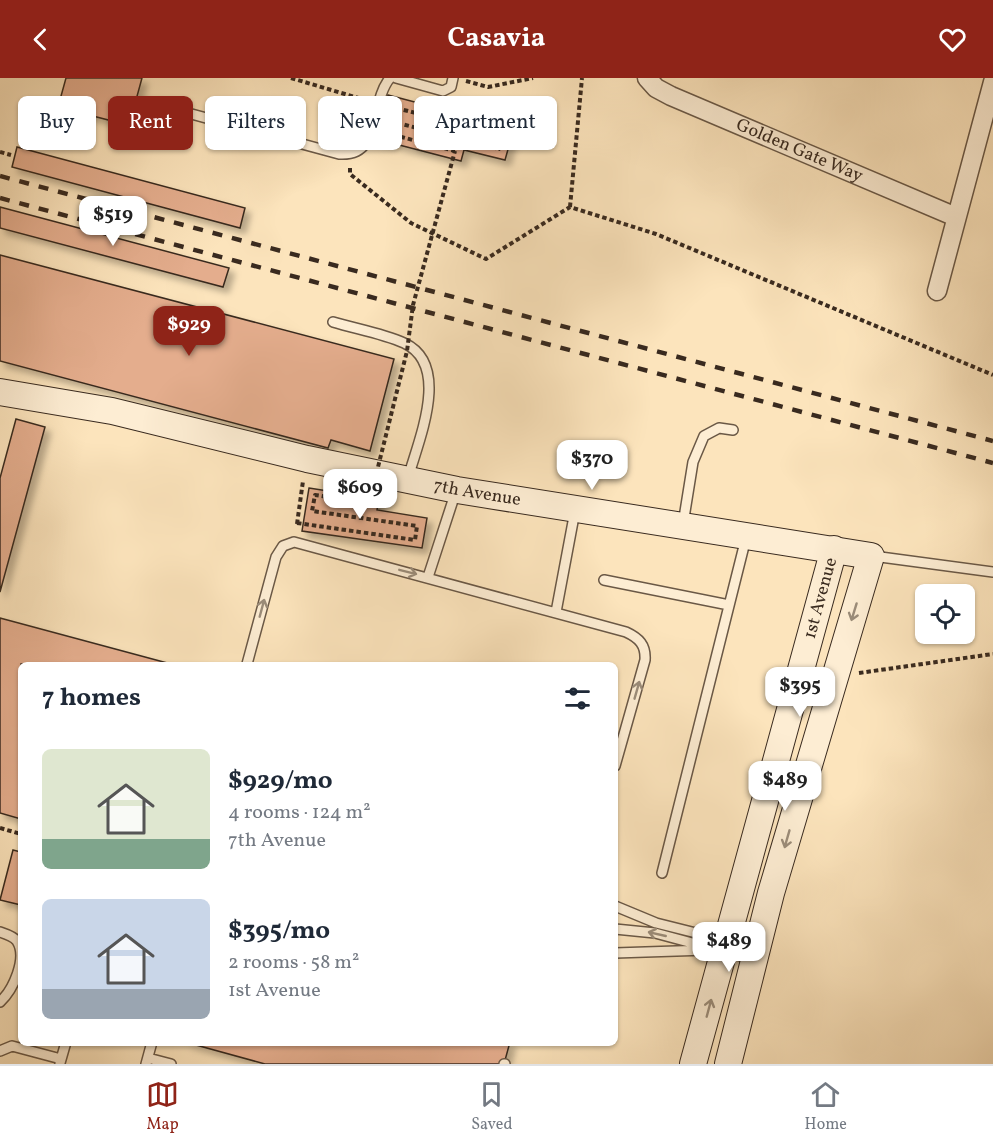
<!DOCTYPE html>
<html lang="en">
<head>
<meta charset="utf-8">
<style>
  body { margin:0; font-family:Vollkorn,serif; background:#f6f6f7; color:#1f2937; height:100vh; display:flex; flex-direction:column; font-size:22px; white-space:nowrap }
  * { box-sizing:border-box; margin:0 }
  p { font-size:20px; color:#747a83 }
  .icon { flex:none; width:33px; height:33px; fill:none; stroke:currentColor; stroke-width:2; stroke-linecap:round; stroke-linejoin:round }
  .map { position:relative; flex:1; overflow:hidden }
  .panel { position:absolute; left:18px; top:584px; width:600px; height:384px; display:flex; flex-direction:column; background:#fff; border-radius:9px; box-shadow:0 2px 4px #0004 }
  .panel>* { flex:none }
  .hud { position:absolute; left:18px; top:18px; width:600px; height:54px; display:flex; gap:12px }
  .controls { position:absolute; left:915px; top:506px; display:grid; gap:12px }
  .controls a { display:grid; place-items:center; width:60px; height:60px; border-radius:9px; background:#fff; box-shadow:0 2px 4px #0004; font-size:30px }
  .price { position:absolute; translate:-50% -51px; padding:0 14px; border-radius:12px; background:#fff; color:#222; font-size:20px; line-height:39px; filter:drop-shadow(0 2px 3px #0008) }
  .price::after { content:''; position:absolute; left:50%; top:36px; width:18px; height:14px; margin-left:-9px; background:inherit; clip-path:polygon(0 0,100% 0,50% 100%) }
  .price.active { background:#8f2418; color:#fff }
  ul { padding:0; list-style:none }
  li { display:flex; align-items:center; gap:18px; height:150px; padding:0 24px }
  li span { display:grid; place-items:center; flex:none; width:168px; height:120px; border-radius:9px; color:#555 }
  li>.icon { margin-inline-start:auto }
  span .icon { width:72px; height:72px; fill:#fffc; stroke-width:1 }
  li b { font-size:26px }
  h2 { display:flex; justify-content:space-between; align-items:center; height:72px; padding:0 24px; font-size:26px }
  .chip { padding:0 21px; border-radius:9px; background:#fff; box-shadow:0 2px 4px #0004; font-size:21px; line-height:54px }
  .chip.active { background:#8f2418; color:#fff }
  header { display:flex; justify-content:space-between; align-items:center; height:78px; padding:0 24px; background:#8f2418; color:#fff; font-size:27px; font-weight:700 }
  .tab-bar { display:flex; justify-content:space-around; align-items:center; height:84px; border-top:2px solid #e0e1e3; background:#fff; font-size:16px; color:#747a83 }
  .tab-bar a { display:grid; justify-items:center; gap:3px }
  .tab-bar .active { color:#8f2418 }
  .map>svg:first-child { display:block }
  .building { fill:#e4ad8d; stroke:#392a1f; stroke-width:1.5; filter:url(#shadow) }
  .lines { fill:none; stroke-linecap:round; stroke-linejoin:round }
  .lane-casing { stroke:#6a5846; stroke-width:12 }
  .street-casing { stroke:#6a5846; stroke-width:21 }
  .secondary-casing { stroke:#392a1f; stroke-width:28 }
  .path { stroke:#392a1f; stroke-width:4; stroke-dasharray:4.5 3; stroke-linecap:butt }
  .lane { stroke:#fdedd3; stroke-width:9 }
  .street { stroke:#fdedd3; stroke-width:18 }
  .secondary { stroke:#fdedd3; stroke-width:26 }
  .rail { stroke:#392a1f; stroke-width:4.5; stroke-dasharray:10 10; stroke-linecap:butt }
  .path-bridge { stroke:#392a1f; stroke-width:4; stroke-dasharray:4.5 3; stroke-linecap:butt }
  .oneway { stroke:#9b8c79 }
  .labels { text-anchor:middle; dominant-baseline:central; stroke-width:4.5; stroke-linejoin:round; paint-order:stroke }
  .street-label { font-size:18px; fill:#392a1f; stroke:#fdedd3 }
</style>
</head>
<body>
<header><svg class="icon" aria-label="back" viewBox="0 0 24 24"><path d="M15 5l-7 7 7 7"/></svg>Casavia<svg class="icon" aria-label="heart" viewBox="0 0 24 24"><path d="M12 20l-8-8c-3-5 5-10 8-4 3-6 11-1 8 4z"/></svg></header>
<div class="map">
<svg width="993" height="986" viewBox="0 0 993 986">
  <defs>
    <filter id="shadow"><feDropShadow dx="5.5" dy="5.5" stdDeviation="3" flood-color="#0004"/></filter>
  </defs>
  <rect width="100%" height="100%" fill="#fce4bc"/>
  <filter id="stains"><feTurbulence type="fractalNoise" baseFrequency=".00333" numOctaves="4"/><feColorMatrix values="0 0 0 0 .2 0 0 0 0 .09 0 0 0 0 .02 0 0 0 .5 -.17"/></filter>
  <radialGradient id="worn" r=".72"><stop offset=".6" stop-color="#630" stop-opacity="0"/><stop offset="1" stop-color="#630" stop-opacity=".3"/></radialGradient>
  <path class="building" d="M 66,0 L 142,0 L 133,33 L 124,31 L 120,45 L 58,29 Z
    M 388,17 L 514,50 L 505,82 L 464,72 L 461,83 L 376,61 Z
    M 17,69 L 245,130 L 240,150 L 12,89 Z
    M 0,129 L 229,190 L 223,209 L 0,150 Z
    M 0,177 L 394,281 L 370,373 L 331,362 L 328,370 L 0,283 Z
    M 16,341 L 45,349 L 0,514 L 0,400 Z
    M 309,410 L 379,421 L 377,432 L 427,440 L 422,470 L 302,453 Z
    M 0,540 L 171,586 L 21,586 L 21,741 L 0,735 Z
    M 13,772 L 21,774 L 21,827 L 0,822 Z
    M 185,964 L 510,964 L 504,986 L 265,986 Z"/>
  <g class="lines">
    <defs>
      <path id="lane" d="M 396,0 L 443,13 L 451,9 L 453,0
        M 162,28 L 339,76 C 383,79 369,25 390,0
        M 333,244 C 356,251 382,255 404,265 C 452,287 418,363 408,400
        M 683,446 L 693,384 L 704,358 L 719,350 L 733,352
        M 873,478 L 993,494
        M 428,499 L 456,413
        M 604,502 L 729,527
        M 556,534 L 575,433
        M 247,586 L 276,479 L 283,468 L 294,464 L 626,554 C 639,560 646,567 645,582 L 615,688
        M 662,795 L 746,460
        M 615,828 L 656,845 L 756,870
        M 615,851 L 655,855 L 752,881
        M 0,854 C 6,856 13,858 17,863 C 28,880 13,912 0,924
        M 615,875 L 707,872
        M 0,973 L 12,968 L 61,981
        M 148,980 L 171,986
        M 60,985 L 66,964
        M 146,986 L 152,964
        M 504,986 L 505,986"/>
      <g id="street">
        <path id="s1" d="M 647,0 L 656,10 L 671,18 L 956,139"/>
        <path d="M 937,213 L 993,4"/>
      </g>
      <g id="secondary">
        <path id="s2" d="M 0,314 L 112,333 L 307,381 L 457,412 L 871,478 L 771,815 L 728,986"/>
        <path id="s3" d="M 693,986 L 834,471"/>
      </g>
    </defs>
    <use href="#lane" class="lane-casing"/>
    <use href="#street" class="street-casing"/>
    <use href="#secondary" class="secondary-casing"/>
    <path class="path" d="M 291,0 L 365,22
      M 466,3 L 488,9 L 533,0
      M 390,43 L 499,71 L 503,57 L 392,29
      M 386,55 L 455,73
      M 0,74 L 11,77
      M 350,90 L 350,96 L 411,145 L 486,181 L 570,129 L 656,156 L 993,297
      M 570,129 L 582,0
      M 297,445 L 415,462 L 417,448 L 312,433 L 315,417 L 369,425
      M 297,446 L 303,403
      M 859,595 L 993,576
      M 0,750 L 21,756"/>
    <use href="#lane" class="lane"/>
    <use href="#street" class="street"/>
    <use href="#secondary" class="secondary"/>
    <path class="rail" d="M 0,98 L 993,363
      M 0,120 L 993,385"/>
    <path class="path-bridge" d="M 369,425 L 407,273 L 413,227 L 455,73"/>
  </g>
  <defs><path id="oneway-shaft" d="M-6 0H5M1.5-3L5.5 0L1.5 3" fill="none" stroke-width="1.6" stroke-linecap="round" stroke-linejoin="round" transform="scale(1.5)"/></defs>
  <g class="oneway">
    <use href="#oneway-shaft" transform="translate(408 494) rotate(14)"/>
    <use href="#oneway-shaft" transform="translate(262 530) rotate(-75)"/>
    <use href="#oneway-shaft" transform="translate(854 534) rotate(107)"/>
    <use href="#oneway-shaft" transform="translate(637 612) rotate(-74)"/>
    <use href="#oneway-shaft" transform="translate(787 761) rotate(106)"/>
    <use href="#oneway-shaft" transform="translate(657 856) rotate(-167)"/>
    <use href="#oneway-shaft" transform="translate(709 930) rotate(-75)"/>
  </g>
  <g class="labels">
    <g class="street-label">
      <text stroke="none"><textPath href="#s1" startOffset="170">Golden Gate Way</textPath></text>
      <text stroke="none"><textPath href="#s2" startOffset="488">7th Avenue</textPath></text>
      <text stroke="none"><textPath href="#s3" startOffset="483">1st Avenue</textPath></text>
    </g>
  </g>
  <rect width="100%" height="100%" filter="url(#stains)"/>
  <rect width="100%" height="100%" fill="url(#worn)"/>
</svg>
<div class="controls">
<a><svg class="icon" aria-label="locate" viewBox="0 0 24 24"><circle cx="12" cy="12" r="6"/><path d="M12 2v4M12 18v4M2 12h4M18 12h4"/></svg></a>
</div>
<b class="price" style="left:113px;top:169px">$519</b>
<b class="price active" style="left:189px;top:279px">$929</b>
<b class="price" style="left:592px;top:413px">$370</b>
<b class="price" style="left:360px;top:442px">$609</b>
<b class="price" style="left:800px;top:640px">$395</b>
<b class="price" style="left:785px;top:734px">$489</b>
<b class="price" style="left:729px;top:895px">$489</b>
<div class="hud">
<a class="chip">Buy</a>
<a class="chip active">Rent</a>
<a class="chip">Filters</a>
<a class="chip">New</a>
<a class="chip">Apartment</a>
</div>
<section class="panel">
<h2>7 homes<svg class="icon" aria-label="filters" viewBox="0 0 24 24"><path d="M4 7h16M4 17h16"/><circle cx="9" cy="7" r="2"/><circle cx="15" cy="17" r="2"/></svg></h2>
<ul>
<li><span style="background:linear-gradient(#dfe7d0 75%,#7fa58c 0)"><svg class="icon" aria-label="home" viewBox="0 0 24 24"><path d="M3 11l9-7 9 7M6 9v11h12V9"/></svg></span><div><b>$929/mo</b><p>4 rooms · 124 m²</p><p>7th Avenue</p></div></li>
<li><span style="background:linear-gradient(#c9d6e8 75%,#9aa5b1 0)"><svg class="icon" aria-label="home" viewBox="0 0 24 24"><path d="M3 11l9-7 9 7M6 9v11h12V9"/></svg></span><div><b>$395/mo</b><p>2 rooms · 58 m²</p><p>1st Avenue</p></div></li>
</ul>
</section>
</div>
<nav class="tab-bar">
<a class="active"><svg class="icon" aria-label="map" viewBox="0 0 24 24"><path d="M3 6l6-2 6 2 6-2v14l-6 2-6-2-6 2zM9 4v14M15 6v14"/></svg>Map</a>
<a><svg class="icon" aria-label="saved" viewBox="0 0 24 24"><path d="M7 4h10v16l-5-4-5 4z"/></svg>Saved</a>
<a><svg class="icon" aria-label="home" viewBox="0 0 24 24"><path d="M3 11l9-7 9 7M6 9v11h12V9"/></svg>Home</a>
</nav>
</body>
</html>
